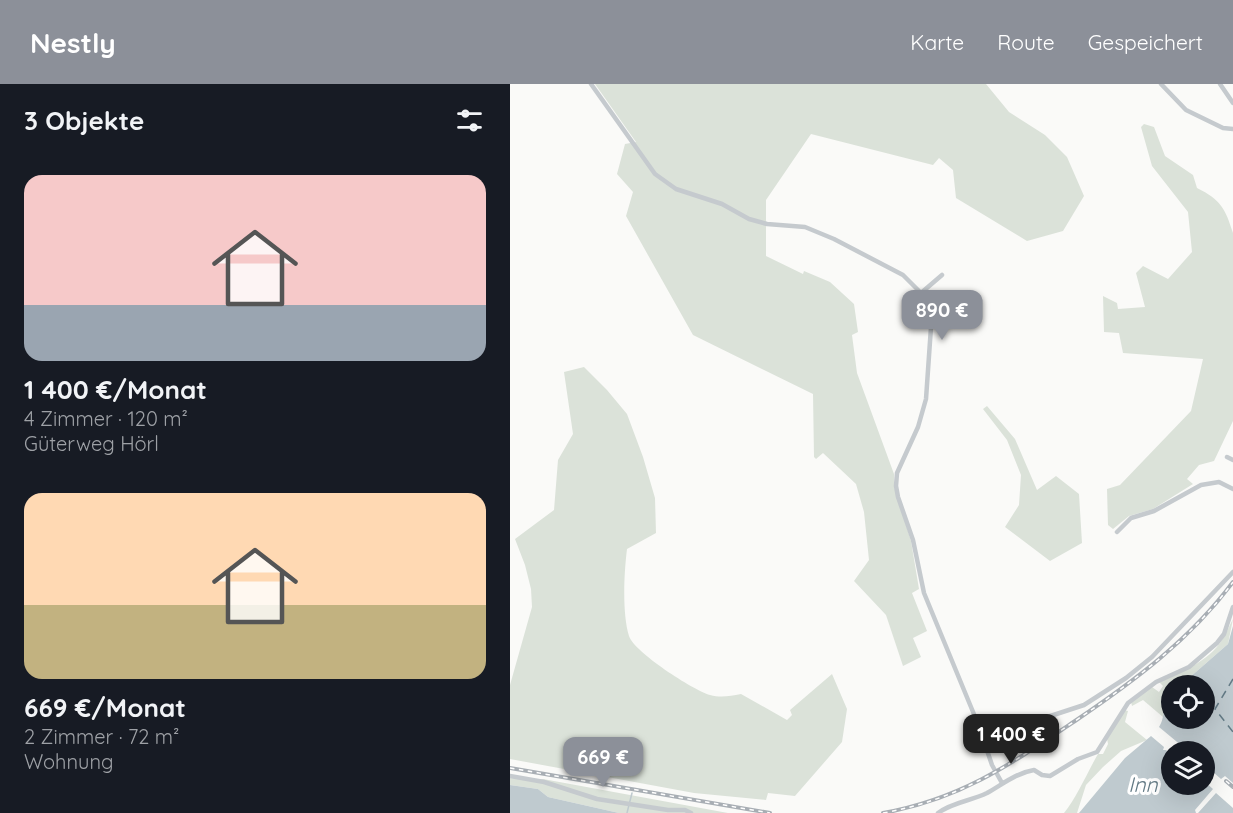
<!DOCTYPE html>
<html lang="de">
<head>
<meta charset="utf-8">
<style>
  body { margin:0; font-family:Quicksand,sans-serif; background:#20242c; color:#f1f3f6; height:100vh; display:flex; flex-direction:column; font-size:22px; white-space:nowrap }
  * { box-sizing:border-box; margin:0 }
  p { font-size:20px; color:#9ea1a6 }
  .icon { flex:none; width:33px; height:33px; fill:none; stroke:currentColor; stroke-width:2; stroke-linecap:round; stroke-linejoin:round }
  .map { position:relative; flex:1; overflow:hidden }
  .details { display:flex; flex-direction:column; background:#171b24; width:510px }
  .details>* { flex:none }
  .controls { position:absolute; left:651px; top:591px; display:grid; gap:12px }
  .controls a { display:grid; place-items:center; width:54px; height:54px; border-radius:50%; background:#171b24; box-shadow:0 6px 24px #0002; font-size:30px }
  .price { position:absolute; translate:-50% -51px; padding:0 14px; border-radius:12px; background:#8c9099; color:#fff; font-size:20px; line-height:39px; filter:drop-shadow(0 2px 3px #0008) }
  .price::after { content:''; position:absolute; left:50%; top:36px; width:18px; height:14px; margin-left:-9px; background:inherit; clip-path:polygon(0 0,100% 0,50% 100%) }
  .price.current { background:#222; color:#fff }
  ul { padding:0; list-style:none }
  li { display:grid; align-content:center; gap:12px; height:318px; padding:0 24px }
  li span { display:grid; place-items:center; height:186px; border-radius:18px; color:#555 }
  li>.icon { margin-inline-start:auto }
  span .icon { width:108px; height:108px; fill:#fffc; stroke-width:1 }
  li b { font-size:26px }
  h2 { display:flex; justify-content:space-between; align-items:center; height:72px; padding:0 24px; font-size:26px }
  header { display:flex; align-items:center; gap:36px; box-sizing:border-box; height:84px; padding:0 30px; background:#8c9099; color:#fff }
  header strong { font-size:28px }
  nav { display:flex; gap:33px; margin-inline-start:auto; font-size:21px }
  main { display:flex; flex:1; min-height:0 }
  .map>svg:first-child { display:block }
  .green { fill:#dbe2d9 }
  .water { fill:#bfcacf }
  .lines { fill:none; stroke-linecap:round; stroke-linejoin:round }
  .stream { stroke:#bfcacf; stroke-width:1.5 }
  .ferry { stroke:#637a85; stroke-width:1.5; stroke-dasharray:8 6; stroke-linecap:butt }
  .minor { stroke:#c5cace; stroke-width:4.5 }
  .rail-casing { stroke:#a8aeb4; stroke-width:4 }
  .rail { stroke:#fff; stroke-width:1.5; stroke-dasharray:4.5; stroke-linecap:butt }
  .labels { text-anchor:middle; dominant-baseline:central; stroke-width:6; stroke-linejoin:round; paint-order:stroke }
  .water-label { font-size:21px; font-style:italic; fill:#637a85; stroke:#fff }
</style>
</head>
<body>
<header>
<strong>Nestly</strong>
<nav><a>Karte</a><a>Route</a><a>Gespeichert</a></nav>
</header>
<main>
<section class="details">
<h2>3 Objekte<svg class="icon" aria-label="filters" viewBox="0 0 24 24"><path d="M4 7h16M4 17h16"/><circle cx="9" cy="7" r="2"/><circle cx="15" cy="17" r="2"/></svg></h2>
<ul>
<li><span style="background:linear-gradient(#f6c9c9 70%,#9aa5b1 0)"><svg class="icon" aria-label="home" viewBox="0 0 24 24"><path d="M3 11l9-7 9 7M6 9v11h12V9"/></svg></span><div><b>1 400 €/Monat</b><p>4 Zimmer · 120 m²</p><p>Güterweg Hörl</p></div></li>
<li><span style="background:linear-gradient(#ffd9b3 60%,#c2b280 0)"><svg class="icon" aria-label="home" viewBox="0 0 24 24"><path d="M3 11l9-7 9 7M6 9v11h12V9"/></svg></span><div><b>669 €/Monat</b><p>2 Zimmer · 72 m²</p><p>Wohnung</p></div></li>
</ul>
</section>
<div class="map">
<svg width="723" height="729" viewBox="0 0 723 729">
  <rect width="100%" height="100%" fill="#fafaf8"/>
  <path class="green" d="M 85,0 L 476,0 L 499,28 L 535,51 L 557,73 L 574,112 L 553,147 L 517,157 L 446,114 L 443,86 L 429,74 L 423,81 L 301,50 L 256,116 L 256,172 L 293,190 L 294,187 L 320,198 L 344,220 L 348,248 L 342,251 L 347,289 L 384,390 L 384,402 L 401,457 L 409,505 L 402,509 L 417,547 L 403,554 L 411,573 L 393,582 L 376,531 L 344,497 L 359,476 L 354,428 L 346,400 L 313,369 L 306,375 L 304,373 L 303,310 L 183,251 L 116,132 L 123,108 L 107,90 L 115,60 L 126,58 Z
    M 634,40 L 644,43 L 655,72 L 683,91 L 687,104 C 711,116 715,124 723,149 L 723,337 L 704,377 L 689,381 L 677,395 L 683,400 L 643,425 L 619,432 L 603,445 L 598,441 L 597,405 L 610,401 L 681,327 L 693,275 L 613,269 L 609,249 L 594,248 L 593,212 L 607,219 L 608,225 L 635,223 L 626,189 L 633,182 L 658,195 L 682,168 L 678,128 L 642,82 L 631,43 Z
    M 74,283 L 97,306 L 117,330 L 133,373 L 145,414 L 146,449 L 117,465 C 114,489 112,529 119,552 C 124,568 183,606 200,611 C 211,614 220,612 231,610 L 277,636 L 282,631 L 280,626 L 322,590 L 337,625 L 332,658 L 285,712 L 258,709 L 256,716 L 184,709 L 0,675 L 0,601 L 22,523 L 21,505 L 15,481 L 5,455 L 44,426 L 48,376 L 63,350 L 54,288 Z
    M 477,322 L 505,355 L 527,406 L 546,392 L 569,410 L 572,459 L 540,477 L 495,443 L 509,421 L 511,391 L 497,356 L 473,325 Z
    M 723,535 L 718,560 L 671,601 L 662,602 L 661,610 L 658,614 L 653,633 L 633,616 L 622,622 L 621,618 L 642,603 L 649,608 L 653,602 L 649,598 C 671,588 698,578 712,556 C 716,550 719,542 723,535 Z
    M 614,626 L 618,627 L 615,638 L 637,656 L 611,667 L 593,683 L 576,701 L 567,729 L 554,729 C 566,715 578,687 588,670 L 593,670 L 598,660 L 597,655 Z
    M 0,694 L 21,696 L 33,695 L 218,729 L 109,729 L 38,713 L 28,705 L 0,701 Z"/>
  <path class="water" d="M 723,542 L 723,699 L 715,692 L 711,695 L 695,681 L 694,668 L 678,667 L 649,643 C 656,633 652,618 661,610 L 662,634 L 694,634 L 694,602 L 671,601 L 718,560 Z
    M 641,652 L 654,663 L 653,666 L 656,666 L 661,670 L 662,700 L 694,700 L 695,698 L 703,705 L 685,726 L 686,729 L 569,729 L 615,674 Z
    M 0,701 L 28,705 L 38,713 L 109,729 L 0,729 Z
    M 706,709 L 723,724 L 723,729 L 688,729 Z"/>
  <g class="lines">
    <path class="stream" d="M 117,729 L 122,709"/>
    <path class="ferry" d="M 723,595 L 705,625 L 723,648"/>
    <path class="minor" d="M 81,0 L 145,90 L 166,105 L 212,120 L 239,135 L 257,140 L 295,143 L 324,155 L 393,191 L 411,209 L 418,226 L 421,243 L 416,315 L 408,343 L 387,389 L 386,402 L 388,413 L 403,456 L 414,509 L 468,640 L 482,681 L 492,699
      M 651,0 L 676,26 L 713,44 L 723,45
      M 710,0 L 723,19
      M 411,209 L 432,191
      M 717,373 L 723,376
      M 607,448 L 621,434 L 644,427 L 691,401 L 709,398 L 723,405
      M 476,662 L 522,638 L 574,621 L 616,594 L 642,573 L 723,488
      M 0,692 L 34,698 L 87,715 L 158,726 L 175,726 L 181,729
      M 428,729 C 443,718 461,717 477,709 C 493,700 506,689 524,686 L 532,691 L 540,692 L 568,675 L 587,668 L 618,619 L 646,598 L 679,583 L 707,559 L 714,550 L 723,523"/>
    <defs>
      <path id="rail" d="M 0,684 L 260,729
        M 716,697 L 723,703
        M 373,729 C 451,715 501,680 565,637 C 624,597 680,556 723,498"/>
    </defs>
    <use href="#rail" class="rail-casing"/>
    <use href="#rail" class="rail"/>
  </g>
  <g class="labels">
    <g class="water-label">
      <text x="633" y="700">Inn</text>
    </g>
  </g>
</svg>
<div class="controls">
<a><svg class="icon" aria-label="locate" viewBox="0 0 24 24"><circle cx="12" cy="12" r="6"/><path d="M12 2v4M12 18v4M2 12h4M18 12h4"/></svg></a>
<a><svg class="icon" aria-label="layers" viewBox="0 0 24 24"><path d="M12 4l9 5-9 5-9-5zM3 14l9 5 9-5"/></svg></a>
</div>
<b class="price" style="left:432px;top:257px">890 €</b>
<b class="price current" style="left:501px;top:681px">1 400 €</b>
<b class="price" style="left:93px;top:704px">669 €</b>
</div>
</main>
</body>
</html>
